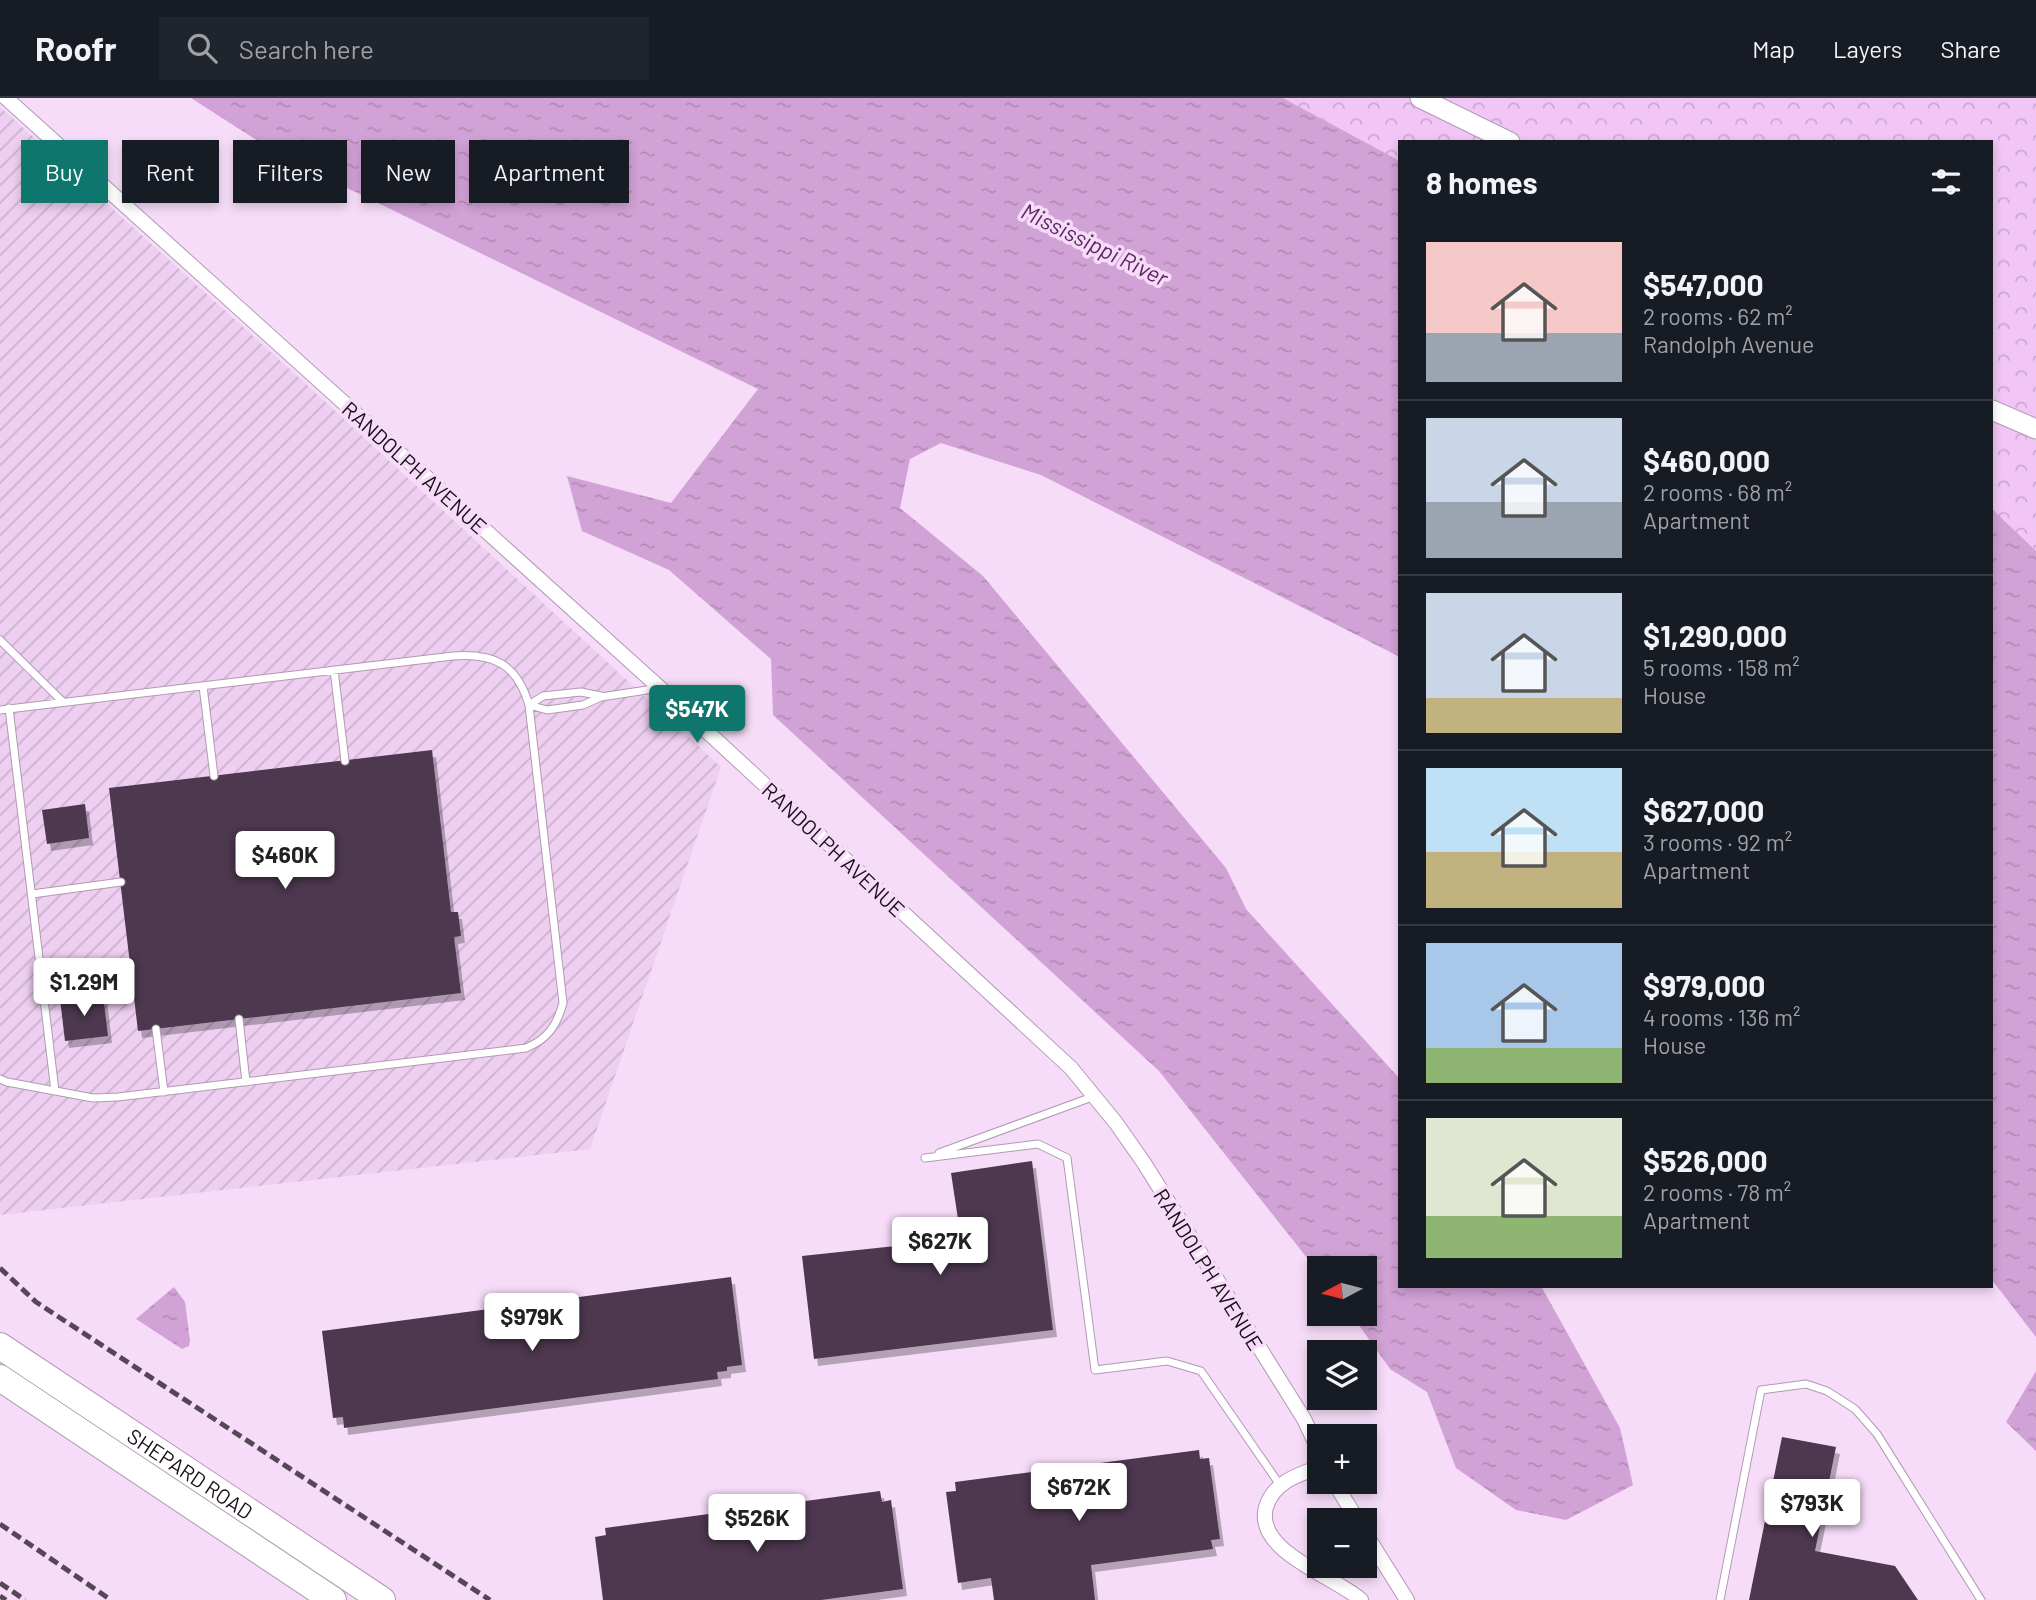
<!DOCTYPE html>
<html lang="en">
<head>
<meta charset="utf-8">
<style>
  body { margin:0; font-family:Barlow,sans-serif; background:#20242c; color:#f1f3f6; height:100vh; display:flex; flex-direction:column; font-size:26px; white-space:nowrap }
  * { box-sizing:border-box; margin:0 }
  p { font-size:23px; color:#9ea1a6 }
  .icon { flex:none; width:38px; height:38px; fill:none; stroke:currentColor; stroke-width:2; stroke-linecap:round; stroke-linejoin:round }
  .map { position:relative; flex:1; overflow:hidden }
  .side { position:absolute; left:1398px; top:42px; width:595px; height:1148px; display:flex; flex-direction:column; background:#171b24; border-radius:0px; box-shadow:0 4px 10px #0003 }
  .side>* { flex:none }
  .guide { position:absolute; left:21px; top:42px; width:665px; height:63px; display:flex; gap:14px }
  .needle { width:46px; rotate:263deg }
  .buttons { position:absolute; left:1307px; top:1158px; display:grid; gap:14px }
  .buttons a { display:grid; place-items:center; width:70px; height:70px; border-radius:0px; background:#171b24; box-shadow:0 4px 10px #0003; font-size:35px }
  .price { position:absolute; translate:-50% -60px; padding:0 16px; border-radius:7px; background:#fff; color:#222; font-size:23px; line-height:46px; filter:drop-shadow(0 2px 4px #0008) }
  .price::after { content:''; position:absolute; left:50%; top:42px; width:21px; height:16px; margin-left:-10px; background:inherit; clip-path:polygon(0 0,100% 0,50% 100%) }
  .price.selected { background:#0f766e; color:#fff }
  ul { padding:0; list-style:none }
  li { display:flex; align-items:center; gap:21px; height:175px; padding:0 28px }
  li+li { border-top:2px solid #363941 }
  li span { display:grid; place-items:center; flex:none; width:196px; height:140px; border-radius:0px; color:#555 }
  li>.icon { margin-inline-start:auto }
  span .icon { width:84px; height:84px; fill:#fffc; stroke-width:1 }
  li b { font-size:30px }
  h2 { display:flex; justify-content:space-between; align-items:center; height:84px; padding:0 28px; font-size:30px }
  .pill { padding:0 24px; border-radius:0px; background:#171b24; box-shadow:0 4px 10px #0003; font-size:24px; line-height:63px }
  .pill.selected { background:#0f766e; color:#fff }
  header { display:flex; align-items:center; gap:42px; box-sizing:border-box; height:98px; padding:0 35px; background:#171b24; border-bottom:2px solid #363941 }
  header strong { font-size:33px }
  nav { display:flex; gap:38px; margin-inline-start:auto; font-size:24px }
  .search { width:490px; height:63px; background:#20242c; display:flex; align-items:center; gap:18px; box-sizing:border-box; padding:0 24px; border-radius:0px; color:#9ea1a6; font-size:26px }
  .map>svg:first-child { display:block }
  .industrial { fill:url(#industrial-furrows) }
  .park { fill:url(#park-crowns) }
  .water { fill:url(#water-ripples) }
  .building { fill:#4d384f; filter:url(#shadow) }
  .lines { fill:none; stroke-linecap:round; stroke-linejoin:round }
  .lane-casing { stroke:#b199b4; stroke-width:9 }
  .street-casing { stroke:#b199b4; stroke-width:16 }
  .secondary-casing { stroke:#b199b4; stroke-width:21 }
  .highway-casing { stroke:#b199b4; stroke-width:28 }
  .lane { stroke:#fff; stroke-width:7 }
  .street { stroke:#fff; stroke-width:14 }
  .secondary { stroke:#fff; stroke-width:19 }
  .highway { stroke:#fff; stroke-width:26 }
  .rail { stroke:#554756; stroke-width:5; stroke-dasharray:10 5; stroke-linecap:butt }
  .labels { text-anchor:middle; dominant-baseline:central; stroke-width:7; stroke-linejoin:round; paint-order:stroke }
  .street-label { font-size:21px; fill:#170e18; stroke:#f6dcf8 }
  .water-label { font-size:23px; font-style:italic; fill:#602866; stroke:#f6dcf8 }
</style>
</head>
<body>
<header>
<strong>Roofr</strong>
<div class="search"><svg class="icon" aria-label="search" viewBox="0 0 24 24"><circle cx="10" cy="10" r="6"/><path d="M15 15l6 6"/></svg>Search here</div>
<nav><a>Map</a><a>Layers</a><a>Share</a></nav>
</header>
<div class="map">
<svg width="2036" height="1502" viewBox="0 0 2036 1502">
  <defs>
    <pattern id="industrial-furrows" width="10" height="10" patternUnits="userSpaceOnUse" patternTransform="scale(1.75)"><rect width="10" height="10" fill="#eecff1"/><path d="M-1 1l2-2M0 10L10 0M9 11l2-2" fill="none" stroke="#cbb1ce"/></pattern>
    <pattern id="park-crowns" width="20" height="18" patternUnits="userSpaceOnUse" patternTransform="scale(1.75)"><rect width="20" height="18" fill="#f1c5f5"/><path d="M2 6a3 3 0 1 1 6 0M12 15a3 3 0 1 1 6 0" fill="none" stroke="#cea8d1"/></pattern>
    <pattern id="water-ripples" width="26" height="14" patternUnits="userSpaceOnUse" patternTransform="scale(1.75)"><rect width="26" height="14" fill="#d1a2d5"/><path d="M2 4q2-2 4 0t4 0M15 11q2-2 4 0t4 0" fill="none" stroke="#b38ab6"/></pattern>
    <filter id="shadow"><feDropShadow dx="4" dy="7" stdDeviation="0" flood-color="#0004"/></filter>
  </defs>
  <rect width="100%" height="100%" fill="#f6dcf8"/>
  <path class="industrial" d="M 0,9 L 306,286 L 721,669 L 590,1051 L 0,1117 Z"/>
  <path class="park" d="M 1283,0 L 2036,0 L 2036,453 L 1992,411 L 1992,44 L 1400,44 L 1400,63 Z"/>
  <path class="water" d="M 191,0 L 1283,0 L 1400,63 L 1400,559 L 1041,377 L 941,345 L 910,361 L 900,410 L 983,478 L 1226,770 L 1246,811 L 1400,981 L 1400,1188 L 1541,1188 L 1620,1330 L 1633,1387 L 1566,1422 L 1516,1412 L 1456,1370 L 1427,1294 L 1390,1271 L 1351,1216 L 1365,1216 L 1365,1171 L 1320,1171 L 1319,1175 L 1159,973 L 773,617 L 771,561 L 669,472 L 582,433 L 567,378 L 671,405 L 758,291 L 278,56 Z
    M 1992,411 L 2036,453 L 2036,1239 L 1992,1182 Z
    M 174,1189 L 185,1204 L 190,1243 L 189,1248 L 182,1251 L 136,1221 Z
    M 2036,1273 L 2036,1353 L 2006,1324 Z"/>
  <path class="building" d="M 432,652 L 451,814 L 458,814 L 461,838 L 454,839 L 461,895 L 138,933 L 109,690 Z
    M 85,706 L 89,740 L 47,746 L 42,712 Z
    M 103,896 L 108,938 L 65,943 L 60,901 Z
    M 1032,1063 L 1053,1232 L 814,1261 L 802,1158 L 961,1141 L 951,1075 Z
    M 731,1179 L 742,1267 L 727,1269 L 727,1273 L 717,1274 L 718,1281 L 344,1330 L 343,1319 L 333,1320 L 322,1233 Z
    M 1782,1339 L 1836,1349 L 1815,1453 L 1895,1468 L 1918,1502 L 1749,1502 Z
    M 1199,1352 L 1200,1361 L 1209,1360 L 1220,1441 L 1211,1442 L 1213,1451 L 1091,1467 L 1095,1502 L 994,1502 L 991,1480 L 958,1485 L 946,1394 L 956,1393 L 955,1384 Z
    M 880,1393 L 882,1404 L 891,1402 L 903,1491 L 821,1502 L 603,1502 L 595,1439 L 606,1437 L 605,1430 Z"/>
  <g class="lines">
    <defs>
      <path id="lane" d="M 0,542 L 63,604
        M 334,572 L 345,663
        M 203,588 L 214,678
        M 529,607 L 547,612 L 583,607 L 601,599 L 660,590
        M 529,607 L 543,598 L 581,594 L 601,598
        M 9,610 L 55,993
        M 0,612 L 453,558 C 494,555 517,566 529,607 L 563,905 C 557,927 548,941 526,950 L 118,999 L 93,1000 L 7,984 L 0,981
        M 32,796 L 121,784
        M 239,921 L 246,984
        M 156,931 L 164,994
        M 939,1055 L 1095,998
        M 925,1060 L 1038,1046 L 1067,1060 L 1095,1272 L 1167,1263 L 1201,1273 L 1280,1387
        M 1720,1502 L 1761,1292 L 1806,1286 L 1827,1293 L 1855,1311 L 1877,1336 L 1981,1502"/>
      <path id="street" d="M 6,0 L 660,590 L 1071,970 L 1116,1025 L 1144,1065 L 1304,1321 L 1320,1355
        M 1320,1369 C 1297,1377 1274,1384 1266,1409 C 1254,1454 1335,1478 1361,1502
        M 1334,1384 L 1358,1423
        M 1365,1435 L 1407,1502"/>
      <path id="secondary" d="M 1420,0 L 1510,44
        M 1992,312 L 2036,331"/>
      <g id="highway">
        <path id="s1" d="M 0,1248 L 382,1502"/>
        <path d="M 0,1280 L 333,1502"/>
      </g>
    </defs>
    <use href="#lane" class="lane-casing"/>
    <use href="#street" class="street-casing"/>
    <use href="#secondary" class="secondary-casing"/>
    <use href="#highway" class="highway-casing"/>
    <use href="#lane" class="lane"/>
    <use href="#street" class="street"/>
    <use href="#secondary" class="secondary"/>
    <use href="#highway" class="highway"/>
    <path class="rail" d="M 0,1170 L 36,1204 L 490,1502
      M 0,1426 L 111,1502
      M 0,1485 L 25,1502
      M 0,1498 L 6,1502"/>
  </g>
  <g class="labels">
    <g class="street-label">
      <text transform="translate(415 369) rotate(42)">RANDOLPH AVENUE</text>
      <text transform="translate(834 751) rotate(43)">RANDOLPH AVENUE</text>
      <text transform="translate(1209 1171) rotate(58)">RANDOLPH AVENUE</text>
      <text stroke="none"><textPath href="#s1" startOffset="229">SHEPARD ROAD</textPath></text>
    </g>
    <g class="water-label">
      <text transform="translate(1095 146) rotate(26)">Mississippi River</text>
    </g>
  </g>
</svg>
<div class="buttons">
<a><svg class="needle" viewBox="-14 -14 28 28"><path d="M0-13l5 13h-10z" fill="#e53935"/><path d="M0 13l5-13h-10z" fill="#9ea1a6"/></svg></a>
<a><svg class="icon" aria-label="layers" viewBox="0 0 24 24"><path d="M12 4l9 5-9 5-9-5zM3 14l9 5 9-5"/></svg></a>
<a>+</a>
<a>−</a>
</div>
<b class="price selected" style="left:697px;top:647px">$547K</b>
<b class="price" style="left:285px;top:793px">$460K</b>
<b class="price" style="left:84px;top:920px">$1.29M</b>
<b class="price" style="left:940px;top:1179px">$627K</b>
<b class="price" style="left:532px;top:1255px">$979K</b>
<b class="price" style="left:1079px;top:1425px">$672K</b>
<b class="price" style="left:1812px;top:1441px">$793K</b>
<b class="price" style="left:757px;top:1456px">$526K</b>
<div class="guide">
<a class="pill selected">Buy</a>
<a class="pill">Rent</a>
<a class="pill">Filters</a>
<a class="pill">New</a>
<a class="pill">Apartment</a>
</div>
<section class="side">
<h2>8 homes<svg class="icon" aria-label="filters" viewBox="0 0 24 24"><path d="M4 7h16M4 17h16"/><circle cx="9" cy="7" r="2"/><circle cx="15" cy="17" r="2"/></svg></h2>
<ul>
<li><span style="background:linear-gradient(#f6c9c9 65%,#9aa5b1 0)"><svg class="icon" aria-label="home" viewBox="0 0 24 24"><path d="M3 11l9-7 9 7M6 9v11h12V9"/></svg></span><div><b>$547,000</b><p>2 rooms · 62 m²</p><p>Randolph Avenue</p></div></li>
<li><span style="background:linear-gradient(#c9d6e8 60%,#9aa5b1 0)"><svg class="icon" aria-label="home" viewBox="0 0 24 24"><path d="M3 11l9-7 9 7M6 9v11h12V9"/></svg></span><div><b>$460,000</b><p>2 rooms · 68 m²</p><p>Apartment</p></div></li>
<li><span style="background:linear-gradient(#c9d6e8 75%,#c2b280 0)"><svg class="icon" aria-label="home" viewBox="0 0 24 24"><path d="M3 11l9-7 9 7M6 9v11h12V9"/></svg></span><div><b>$1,290,000</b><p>5 rooms · 158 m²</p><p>House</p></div></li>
<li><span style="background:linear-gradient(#bfe0f5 60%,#c2b280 0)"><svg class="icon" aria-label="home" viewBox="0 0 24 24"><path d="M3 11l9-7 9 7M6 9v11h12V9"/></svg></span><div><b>$627,000</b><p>3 rooms · 92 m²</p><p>Apartment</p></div></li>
<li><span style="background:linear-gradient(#a9c7e8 75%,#8fb573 0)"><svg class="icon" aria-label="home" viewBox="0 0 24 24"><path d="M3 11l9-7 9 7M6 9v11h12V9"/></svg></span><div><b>$979,000</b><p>4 rooms · 136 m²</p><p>House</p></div></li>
<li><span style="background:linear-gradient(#dfe7d0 70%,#8fb573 0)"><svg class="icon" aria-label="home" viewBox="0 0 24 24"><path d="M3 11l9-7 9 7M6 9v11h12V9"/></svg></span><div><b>$526,000</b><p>2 rooms · 78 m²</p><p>Apartment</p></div></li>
</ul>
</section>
</div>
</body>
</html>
